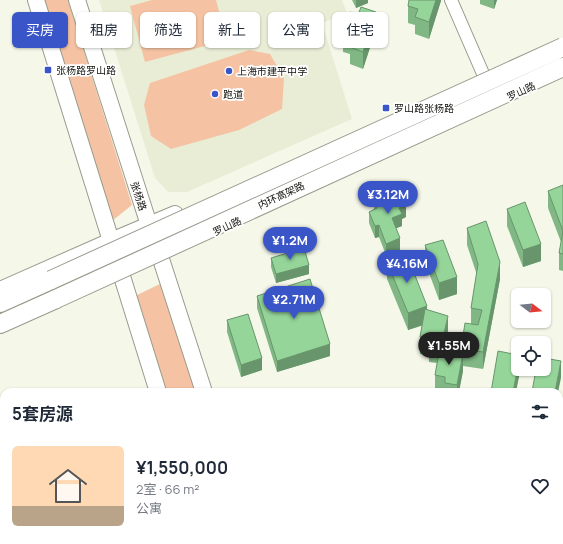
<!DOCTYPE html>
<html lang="zh">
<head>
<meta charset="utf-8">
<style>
  body { margin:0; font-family:Manrope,"Noto Sans SC",sans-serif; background:#f2f2f3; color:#1f2937; height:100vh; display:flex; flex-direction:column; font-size:15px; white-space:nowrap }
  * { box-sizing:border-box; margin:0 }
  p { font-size:13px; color:#747a83 }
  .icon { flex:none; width:22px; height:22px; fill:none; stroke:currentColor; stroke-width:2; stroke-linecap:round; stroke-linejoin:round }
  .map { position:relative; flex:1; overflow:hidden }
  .side { position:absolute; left:0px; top:388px; width:563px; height:156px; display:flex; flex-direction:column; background:#fff; border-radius:12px 12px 0 0; box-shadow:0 1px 3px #0004 }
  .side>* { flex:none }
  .hud { position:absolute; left:12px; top:12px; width:539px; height:36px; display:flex; gap:8px }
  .needle { width:26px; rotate:106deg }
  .tools { position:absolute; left:511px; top:288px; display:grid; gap:8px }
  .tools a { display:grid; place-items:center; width:40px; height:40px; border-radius:6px; background:#fff; box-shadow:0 1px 3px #0004; font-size:20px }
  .price { position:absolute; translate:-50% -34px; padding:0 9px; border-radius:14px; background:#3a55c7; color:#fff; font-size:13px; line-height:26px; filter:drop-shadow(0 1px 2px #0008) }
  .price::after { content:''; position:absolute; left:50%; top:24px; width:12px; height:9px; margin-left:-6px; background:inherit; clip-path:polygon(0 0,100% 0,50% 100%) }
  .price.current { background:#222; color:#fff }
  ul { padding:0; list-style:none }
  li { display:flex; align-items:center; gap:12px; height:100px; padding:0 12px }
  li+li { border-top:1px solid #e0e1e3 }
  li span { display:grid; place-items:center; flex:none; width:112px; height:80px; border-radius:6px; color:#555 }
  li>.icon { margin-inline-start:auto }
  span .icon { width:48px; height:48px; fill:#fffc; stroke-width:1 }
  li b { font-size:17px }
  h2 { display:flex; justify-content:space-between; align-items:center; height:48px; padding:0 12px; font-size:17px }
  .pill { padding:0 14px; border-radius:6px; background:#fff; box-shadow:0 1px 3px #0004; font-size:14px; line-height:36px }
  .pill.current { background:#3a55c7; color:#fff }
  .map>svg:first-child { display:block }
  .built { fill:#e9edd6 }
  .green { fill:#f5c3a3 }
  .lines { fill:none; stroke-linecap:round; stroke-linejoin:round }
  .minor-casing { stroke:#989b8c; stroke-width:14 }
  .major-casing { stroke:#989b8c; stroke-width:18 }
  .highway-casing { stroke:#989b8c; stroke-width:20 }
  .minor { stroke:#fff; stroke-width:12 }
  .major { stroke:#fff; stroke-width:16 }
  .highway { stroke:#fff; stroke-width:18 }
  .highway-bridge-casing { stroke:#989b8c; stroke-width:20; stroke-linecap:butt }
  .highway-bridge { stroke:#fff; stroke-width:18 }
  .wall { fill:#80b784 }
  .shaded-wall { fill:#68956c }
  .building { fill:#95d59a; stroke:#68956c }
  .poi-dot { fill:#3a55c7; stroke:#fff; stroke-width:1.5 }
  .labels { text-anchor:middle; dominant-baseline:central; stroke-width:3.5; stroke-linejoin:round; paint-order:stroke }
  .poi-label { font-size:10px; fill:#12130e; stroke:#fff; text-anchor:start }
  .street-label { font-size:10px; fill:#12130e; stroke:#fff }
</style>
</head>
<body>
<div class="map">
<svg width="563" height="544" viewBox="0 0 563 544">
  <rect width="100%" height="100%" fill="#f5f8e9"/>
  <path class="built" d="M 99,0 L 342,0 L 347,13 L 322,23 L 352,119 L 187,192 L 168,192 L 155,178 Z"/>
  <path class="green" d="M 44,0 L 68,0 L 132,205 L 112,221 Z
    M 152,0 L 216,0 L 227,40 L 145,62 L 130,6 Z
    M 249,50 L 270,54 L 284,78 L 282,109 L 239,130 L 171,149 L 151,136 L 144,105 L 150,83 Z
    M 162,283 L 197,392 L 167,392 L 135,296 Z
    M 215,540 L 245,540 L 246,544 L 216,544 Z"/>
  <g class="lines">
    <defs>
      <path id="minor" d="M 451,0 L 484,76"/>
      <path id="major" d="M 36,0 L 158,392
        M 77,0 L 149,225 L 160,256 L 204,392
        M 0,290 L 111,241 L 175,214
        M 205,540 L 207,544
        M 253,540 L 254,544"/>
      <path id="highway" d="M 0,303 L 51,280
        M 0,324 L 56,299"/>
    </defs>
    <use href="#minor" class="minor-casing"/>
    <use href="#major" class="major-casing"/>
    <use href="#highway" class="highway-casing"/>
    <use href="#minor" class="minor"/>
    <use href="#major" class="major"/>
    <use href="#highway" class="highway"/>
    <defs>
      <path id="highway-bridge" d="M 51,280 L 563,47
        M 56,299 L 563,67"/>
    </defs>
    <use href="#highway-bridge" class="highway-bridge-casing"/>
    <use href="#highway-bridge" class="highway-bridge"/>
  </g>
  <path class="wall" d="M 352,0 L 368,0 L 368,3 L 356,8 Z
    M 441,0 L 429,39 L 415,34 L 415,25 L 408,23 L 408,6 Z
    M 480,0 L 497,0 L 494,9 L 480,4 Z
    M 376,29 L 363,69 L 350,64 L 350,54 L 343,52 L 343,35 Z
    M 563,185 L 563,271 L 559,270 L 559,253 L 561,242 L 548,208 L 548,191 Z
    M 374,201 L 406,217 L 402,219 L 402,226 L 396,228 L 400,250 L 386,255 L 379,237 L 375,238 L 369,223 L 369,212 L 374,209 Z
    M 507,209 L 541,261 L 523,267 L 507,226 Z
    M 467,228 L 500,279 L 483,369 L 463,366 L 463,371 L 459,390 L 465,392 L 435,392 L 435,375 L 437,363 L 429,362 L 429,355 L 420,354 L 420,337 L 422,325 L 408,330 L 387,279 L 387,262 L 427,309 L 448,333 L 445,349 L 461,354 L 461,349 L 471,324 L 471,308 L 477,275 L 467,245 Z
    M 425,245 L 457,294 L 439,300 L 425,262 Z
    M 271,258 L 309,274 L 276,283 L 271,267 Z
    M 257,296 L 330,356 L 277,372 L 257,308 Z
    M 227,320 L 262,370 L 241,377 L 227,332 Z
    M 563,458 L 563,544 L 552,542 L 552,540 L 559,540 L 559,483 Z
    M 350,540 L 376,540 L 377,544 L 351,544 Z
    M 397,540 L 423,540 L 424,544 L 399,544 Z
    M 445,540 L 471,540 L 473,544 L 446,544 Z"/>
  <path class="shaded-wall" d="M 356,0 L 368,0 L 368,3 L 356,8 Z
    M 436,0 L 441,0 L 441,1 L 429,39 L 429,22 Z
    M 494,0 L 497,0 L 494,9 Z
    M 376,12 L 376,29 L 363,69 L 363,52 Z
    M 406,205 L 406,217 L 402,219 L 402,226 L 392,230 L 392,218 L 399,208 Z
    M 379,225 L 379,237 L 375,238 L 375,226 Z
    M 400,238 L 400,250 L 386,255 L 386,244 Z
    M 541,244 L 541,261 L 523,267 L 523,250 Z
    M 500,262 L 500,279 L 483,369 L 483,352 Z
    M 309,265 L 309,274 L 276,283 L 276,274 Z
    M 457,277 L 457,294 L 439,300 L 439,283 Z
    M 427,306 L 427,324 L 408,330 L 408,313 Z
    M 448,316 L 448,333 L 441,363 L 441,346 Z
    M 330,344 L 330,356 L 277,372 L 277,361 Z
    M 463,354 L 463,371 L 459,392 L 457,392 L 457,385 Z
    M 262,358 L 262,370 L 241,377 L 241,365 Z
    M 561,361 L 561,378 L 558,392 L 555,392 Z
    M 518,366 L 518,369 L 520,369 L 520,372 L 516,392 L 513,392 Z
    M 354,540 L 357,540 L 357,544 L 354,544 Z
    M 401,540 L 403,540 L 403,544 L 401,544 Z
    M 448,540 L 450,540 L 450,544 L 448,544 Z"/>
  <path class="building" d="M 409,0 L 436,0 L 429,22 L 415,17 L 418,9 L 408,6 Z
    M 361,7 L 376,12 L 363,52 L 350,47 L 353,38 L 343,35 L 350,12 L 358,15 Z
    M 563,185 L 563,254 L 559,253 L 563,231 L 548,191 Z
    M 400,190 L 406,205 L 399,208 L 402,214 L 392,218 L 400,238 L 386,244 L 379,225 L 375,226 L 369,212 L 377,208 L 374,201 Z
    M 525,202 L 541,244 L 523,250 L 507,209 Z
    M 486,221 L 500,262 L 483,352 L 461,349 L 465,323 L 478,325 L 482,310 L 471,308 L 478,264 L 467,228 Z
    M 443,240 L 457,277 L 439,283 L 425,245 Z
    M 304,248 L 309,265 L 276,274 L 271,258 Z
    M 407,255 L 427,306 L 408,313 L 387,262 Z
    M 310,279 L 330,344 L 277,361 L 257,296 Z
    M 425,309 L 448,316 L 441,346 L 429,344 L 430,338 L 420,337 Z
    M 248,314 L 262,358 L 241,365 L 227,320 Z
    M 440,347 L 463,354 L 457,385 L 445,383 L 445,377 L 435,375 Z
    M 498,351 L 518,355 L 518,366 L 513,392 L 491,392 Z
    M 544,358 L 561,361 L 555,392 L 532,392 L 536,369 L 544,369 Z
    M 453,388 L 465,392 L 452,392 Z
    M 563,458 L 563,527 L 559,526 L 559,483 Z
    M 358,540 L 376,540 L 377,544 L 359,544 Z
    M 405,540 L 423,540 L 424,544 L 406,544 Z
    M 453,540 L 471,540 L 473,544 L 454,544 Z"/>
  <g class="poi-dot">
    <rect x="44" y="66" width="8" height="8" rx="2"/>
    <circle cx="229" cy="71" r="4"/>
    <circle cx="215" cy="94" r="4"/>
    <rect x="382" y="104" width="8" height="8" rx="2"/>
  </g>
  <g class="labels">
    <g class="poi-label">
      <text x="56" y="70">张杨路罗山路</text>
      <text x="237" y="71">上海市建平中学</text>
      <text x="223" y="94">跑道</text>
      <text x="394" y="108">罗山路张杨路</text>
    </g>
    <g class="street-label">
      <text transform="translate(521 91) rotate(-25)">罗山路</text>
      <text transform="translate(281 195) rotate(-25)">内环高架路</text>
      <text transform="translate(139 196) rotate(72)">张杨路</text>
      <text transform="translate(227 226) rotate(-25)">罗山路</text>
    </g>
  </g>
</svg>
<div class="tools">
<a><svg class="needle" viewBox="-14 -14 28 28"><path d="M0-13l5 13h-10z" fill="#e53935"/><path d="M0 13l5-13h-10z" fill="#747a83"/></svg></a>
<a><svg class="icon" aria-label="locate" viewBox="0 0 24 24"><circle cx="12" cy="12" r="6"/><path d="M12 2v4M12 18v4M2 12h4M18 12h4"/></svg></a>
</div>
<b class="price" style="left:388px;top:215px">¥3.12M</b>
<b class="price" style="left:290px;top:261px">¥1.2M</b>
<b class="price" style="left:407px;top:284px">¥4.16M</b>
<b class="price" style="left:294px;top:320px">¥2.71M</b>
<b class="price current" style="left:449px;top:366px">¥1.55M</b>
<div class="hud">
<a class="pill current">买房</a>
<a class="pill">租房</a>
<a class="pill">筛选</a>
<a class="pill">新上</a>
<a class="pill">公寓</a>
<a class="pill">住宅</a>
</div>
<section class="side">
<h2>5套房源<svg class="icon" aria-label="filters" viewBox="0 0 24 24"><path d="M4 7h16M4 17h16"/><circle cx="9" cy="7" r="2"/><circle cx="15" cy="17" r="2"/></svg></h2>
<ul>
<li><span style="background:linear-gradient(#ffd9b3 75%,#b9a48a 0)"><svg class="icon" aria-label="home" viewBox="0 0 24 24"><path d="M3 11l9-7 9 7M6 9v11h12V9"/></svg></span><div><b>¥1,550,000</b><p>2室 · 66 m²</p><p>公寓</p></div><svg class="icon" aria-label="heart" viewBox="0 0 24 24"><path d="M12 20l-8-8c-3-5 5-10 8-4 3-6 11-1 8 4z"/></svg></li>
</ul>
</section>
</div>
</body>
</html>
